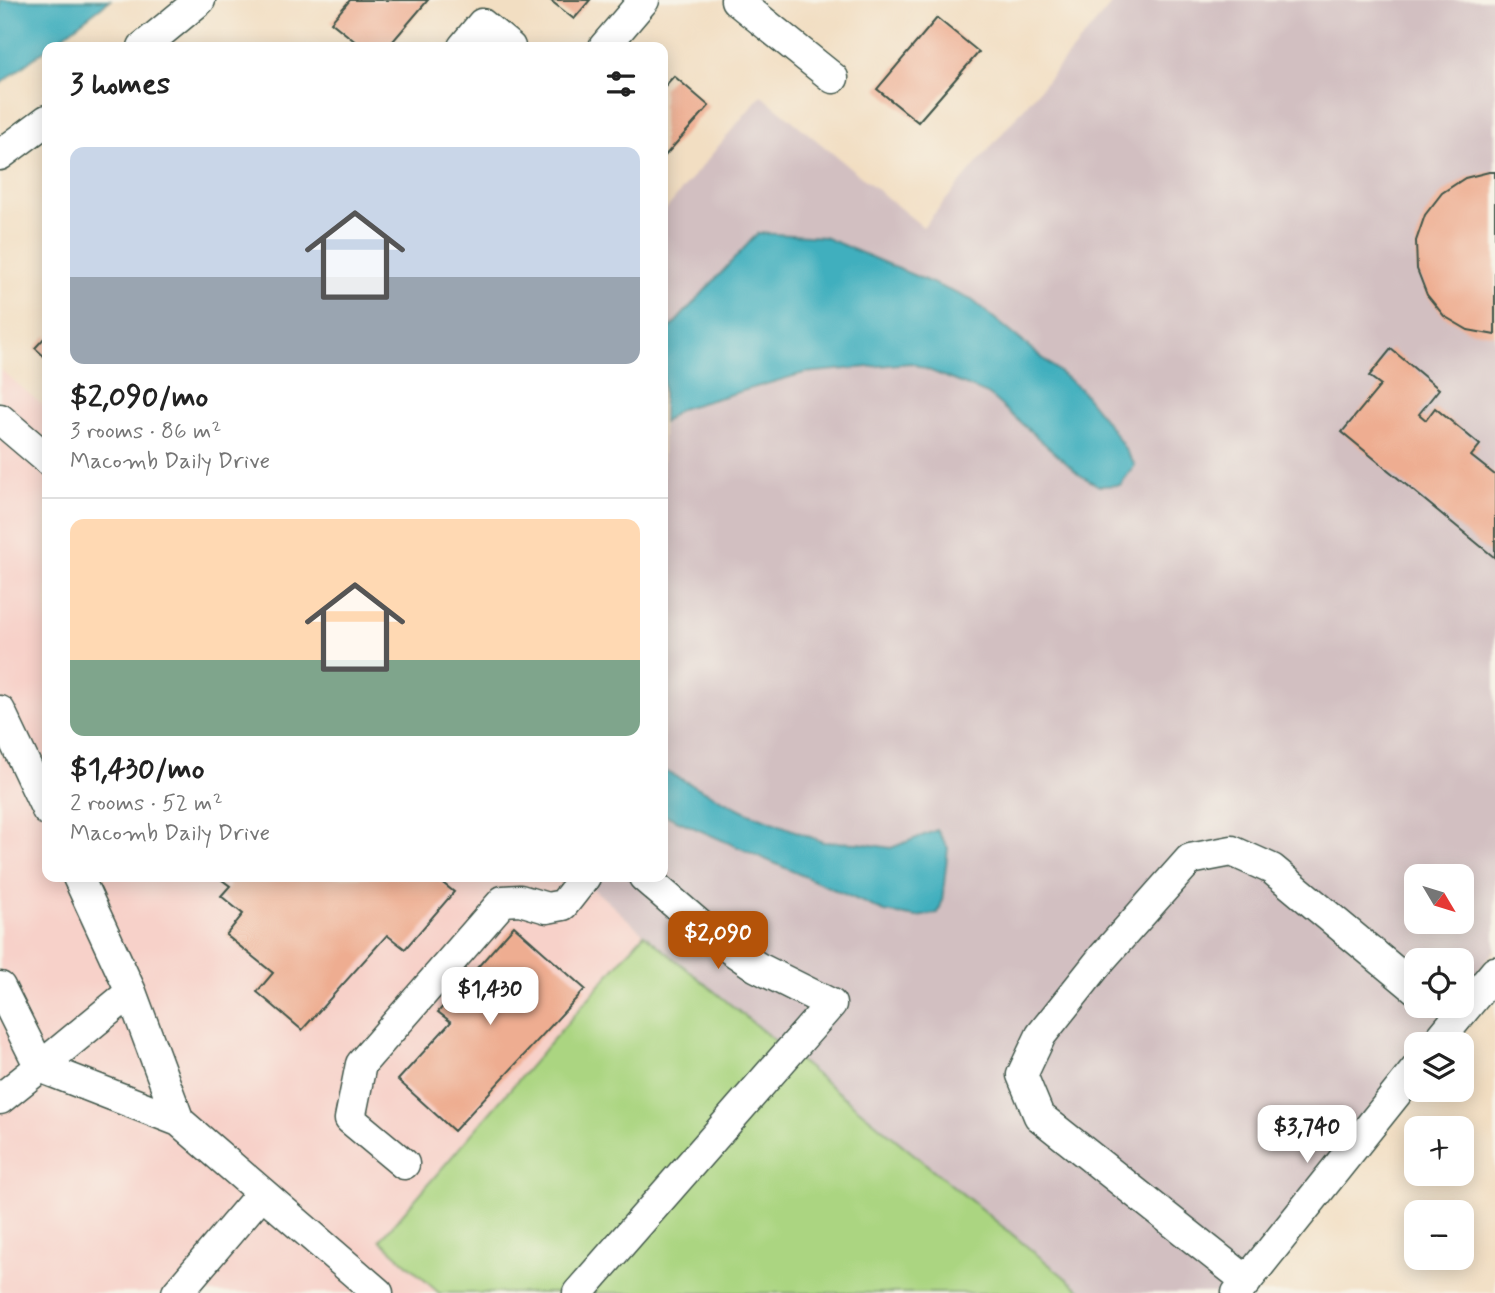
<!DOCTYPE html>
<html lang="en">
<head>
<meta charset="utf-8">
<style>
  body { margin:0; font-family:Mynerve,sans-serif; background:#f2f2f2; color:#222; height:100vh; display:flex; flex-direction:column; font-size:26px; white-space:nowrap }
  * { box-sizing:border-box; margin:0 }
  p { font-size:23px; color:#767676 }
  .icon { flex:none; width:38px; height:38px; fill:none; stroke:currentColor; stroke-width:2; stroke-linecap:round; stroke-linejoin:round }
  .map { position:relative; flex:1; overflow:hidden }
  .sheet { position:absolute; left:42px; top:42px; width:626px; height:840px; display:flex; flex-direction:column; background:#fff; border-radius:14px; box-shadow:0 4px 18px #0003 }
  .sheet>* { flex:none }
  .needle { width:46px; rotate:128deg }
  .buttons { position:absolute; left:1404px; top:864px; display:grid; gap:14px }
  .buttons a { display:grid; place-items:center; width:70px; height:70px; border-radius:14px; background:#fff; box-shadow:0 4px 18px #0003; font-size:35px }
  .price { position:absolute; translate:-50% -60px; padding:0 16px; border-radius:14px; background:#fff; color:#222; font-size:23px; line-height:46px; filter:drop-shadow(0 2px 4px #0008) }
  .price::after { content:''; position:absolute; left:50%; top:42px; width:21px; height:16px; margin-left:-10px; background:inherit; clip-path:polygon(0 0,100% 0,50% 100%) }
  .price.selected { background:#b45309; color:#fff }
  ul { padding:0; list-style:none }
  li { display:grid; align-content:center; gap:14px; height:371px; padding:0 28px }
  li+li { border-top:2px solid #e0e0e0 }
  li span { display:grid; place-items:center; height:217px; border-radius:14px; color:#555 }
  li>.icon { margin-inline-start:auto }
  span .icon { width:126px; height:126px; fill:#fffc; stroke-width:1 }
  li b { font-size:30px }
  h2 { display:flex; justify-content:space-between; align-items:center; height:84px; padding:0 28px; font-size:30px }
  .map>svg:first-child { display:block }
  .built { fill:#f7d1c9 }
  .industrial { fill:#d2bfc1; fill-rule:evenodd }
  .green { fill:#abd581; stroke:#65895a; stroke-width:2 }
  .water { fill:#41afbe; stroke:#307679; stroke-width:2 }
  .building { fill:#eead91 }
  .lines { fill:none; stroke-linecap:round; stroke-linejoin:round }
  .minor-casing { stroke:#3f5549; stroke-width:33 }
  .minor { stroke:#fff; stroke-width:30 }
</style>
</head>
<body>
<div class="map">
<svg width="1495" height="1293" viewBox="0 0 1495 1293">
  <rect width="100%" height="100%" fill="#f7f3e8"/>
  <filter id="ink" filterUnits="userSpaceOnUse"><feTurbulence type="fractalNoise" baseFrequency=".0143" numOctaves="2"/><feDisplacementMap in="SourceGraphic" scale="14" xChannelSelector="R" yChannelSelector="G"/><feConvolveMatrix kernelMatrix="1 2 1 2 8 2 1 2 1" color-interpolation-filters="sRGB"/></filter>
  <filter id="wash" filterUnits="userSpaceOnUse"><feTurbulence type="fractalNoise" baseFrequency=".00686" numOctaves="4" result="noise"/><feDisplacementMap in="SourceGraphic" scale="28" xChannelSelector="R" yChannelSelector="G"/><feGaussianBlur stdDeviation="1.57" result="paint"/><feColorMatrix in="noise" values="0 0 0 0 0 0 0 0 0 0 0 0 0 0 0 0 0 1.4 0 .05"/><feComposite in="paint" operator="in"/></filter>
  <g filter="url(#wash)">
    <rect width="100%" height="100%" fill="#f2dec2"/>
    <path class="built" d="M 0,369 L 47,409 L 47,877 L 580,877 L 644,934 L 380,1240 L 439,1293 L 0,1293 Z"/>
    <path class="industrial" d="M 1115,0 L 1495,0 L 1495,950 L 1461,993 L 1461,961 L 1416,961 L 1416,1006 L 1450,1006 L 1420,1045 L 1416,1045 L 1416,1050 L 1222,1293 L 1084,1293 L 644,934 L 580,877 L 663,877 L 663,213 L 761,95 L 923,227 ZM 1416,877 L 1461,877 L 1461,922 L 1416,922 Z"/>
    <path class="green" d="M 644,934 L 1084,1293 L 439,1293 L 380,1240 Z"/>
    <path class="water" d="M 0,0 L 110,0 L 0,84 Z
      M 758,233 L 824,237 L 972,300 L 1080,389 L 1112,429 L 1135,465 L 1120,485 L 1099,486 L 1080,475 L 988,394 L 911,363 L 804,373 L 680,409 L 663,423 L 663,336 Z
      M 663,770 L 744,811 L 823,842 L 859,843 L 891,848 L 937,830 L 948,848 L 942,902 L 938,913 L 917,917 L 885,912 L 663,814 Z"/>
    <g id="blocks">
      <path class="building" d="M 350,0 L 428,0 L 388,47 L 362,47 L 331,22 Z
        M 550,0 L 590,0 L 574,19 Z
        M 937,18 L 979,52 L 918,122 L 877,89 Z
        M 674,76 L 709,106 L 663,158 L 663,88 Z
        M 1489,172 L 1495,172 L 1495,335 L 1468,330 L 1444,316 L 1427,295 L 1417,269 L 1416,241 L 1425,215 L 1442,193 L 1465,178 Z
        M 47,335 L 47,359 L 35,348 Z
        M 1391,349 L 1439,389 L 1419,414 L 1426,420 L 1435,408 L 1480,445 L 1471,456 L 1495,475 L 1495,558 L 1342,432 L 1381,385 L 1369,376 Z
        M 218,877 L 435,877 L 454,892 L 405,949 L 387,935 L 302,1030 L 257,992 L 273,973 L 226,935 L 243,914 L 221,896 L 230,886 Z
        M 514,926 L 585,989 L 454,1131 L 398,1080 L 451,1022 L 438,1012 Z"/>
    </g>
  </g>
  <g filter="url(#ink)">
    <use href="#blocks" fill-opacity="0" stroke="#3f5549" stroke-width="2"/>
    <g class="lines">
      <defs>
        <path id="minor" d="M 736,0 L 833,78
          M 143,47 L 200,0
          M 463,47 L 482,24 L 510,47
          M 604,47 L 644,0
          M 0,155 L 47,120
          M 0,419 L 47,459
          M 0,711 L 47,810
          M 0,987 L 40,1067 L 131,992 L 78,877
          M 131,992 L 179,1121
          M 1435,1045 L 1495,972
          M 0,1099 L 40,1067 L 179,1121 L 378,1293
          M 404,1164 L 350,1119 L 361,1064 L 503,901 L 520,900 L 547,908 L 563,905 L 585,877
          M 1247,1281 L 1039,1116 L 1022,1075 L 1041,1035 L 1103,957 L 1190,859 L 1232,851 L 1272,869 L 1416,989
          M 177,1293 L 262,1193
          M 578,1293 L 831,1004 L 757,967 L 716,939 L 644,877
          M 1237,1293 L 1416,1069"/>
      </defs>
      <use href="#minor" class="minor-casing"/>
      <use href="#minor" class="minor"/>
    </g>
  </g>
</svg>
<div class="buttons">
<a><svg class="needle" viewBox="-14 -14 28 28"><path d="M0-13l5 13h-10z" fill="#e53935"/><path d="M0 13l5-13h-10z" fill="#767676"/></svg></a>
<a><svg class="icon" aria-label="locate" viewBox="0 0 24 24"><circle cx="12" cy="12" r="6"/><path d="M12 2v4M12 18v4M2 12h4M18 12h4"/></svg></a>
<a><svg class="icon" aria-label="layers" viewBox="0 0 24 24"><path d="M12 4l9 5-9 5-9-5zM3 14l9 5 9-5"/></svg></a>
<a>+</a>
<a>−</a>
</div>
<b class="price selected" style="left:718px;top:971px">$2,090</b>
<b class="price" style="left:490px;top:1027px">$1,430</b>
<b class="price" style="left:1307px;top:1165px">$3,740</b>
<section class="sheet">
<h2>3 homes<svg class="icon" aria-label="filters" viewBox="0 0 24 24"><path d="M4 7h16M4 17h16"/><circle cx="9" cy="7" r="2"/><circle cx="15" cy="17" r="2"/></svg></h2>
<ul>
<li><span style="background:linear-gradient(#c9d6e8 60%,#9aa5b1 0)"><svg class="icon" aria-label="home" viewBox="0 0 24 24"><path d="M3 11l9-7 9 7M6 9v11h12V9"/></svg></span><div><b>$2,090/mo</b><p>3 rooms · 86 m²</p><p>Macomb Daily Drive</p></div></li>
<li><span style="background:linear-gradient(#ffd9b3 65%,#7fa58c 0)"><svg class="icon" aria-label="home" viewBox="0 0 24 24"><path d="M3 11l9-7 9 7M6 9v11h12V9"/></svg></span><div><b>$1,430/mo</b><p>2 rooms · 52 m²</p><p>Macomb Daily Drive</p></div></li>
</ul>
</section>
</div>
</body>
</html>
